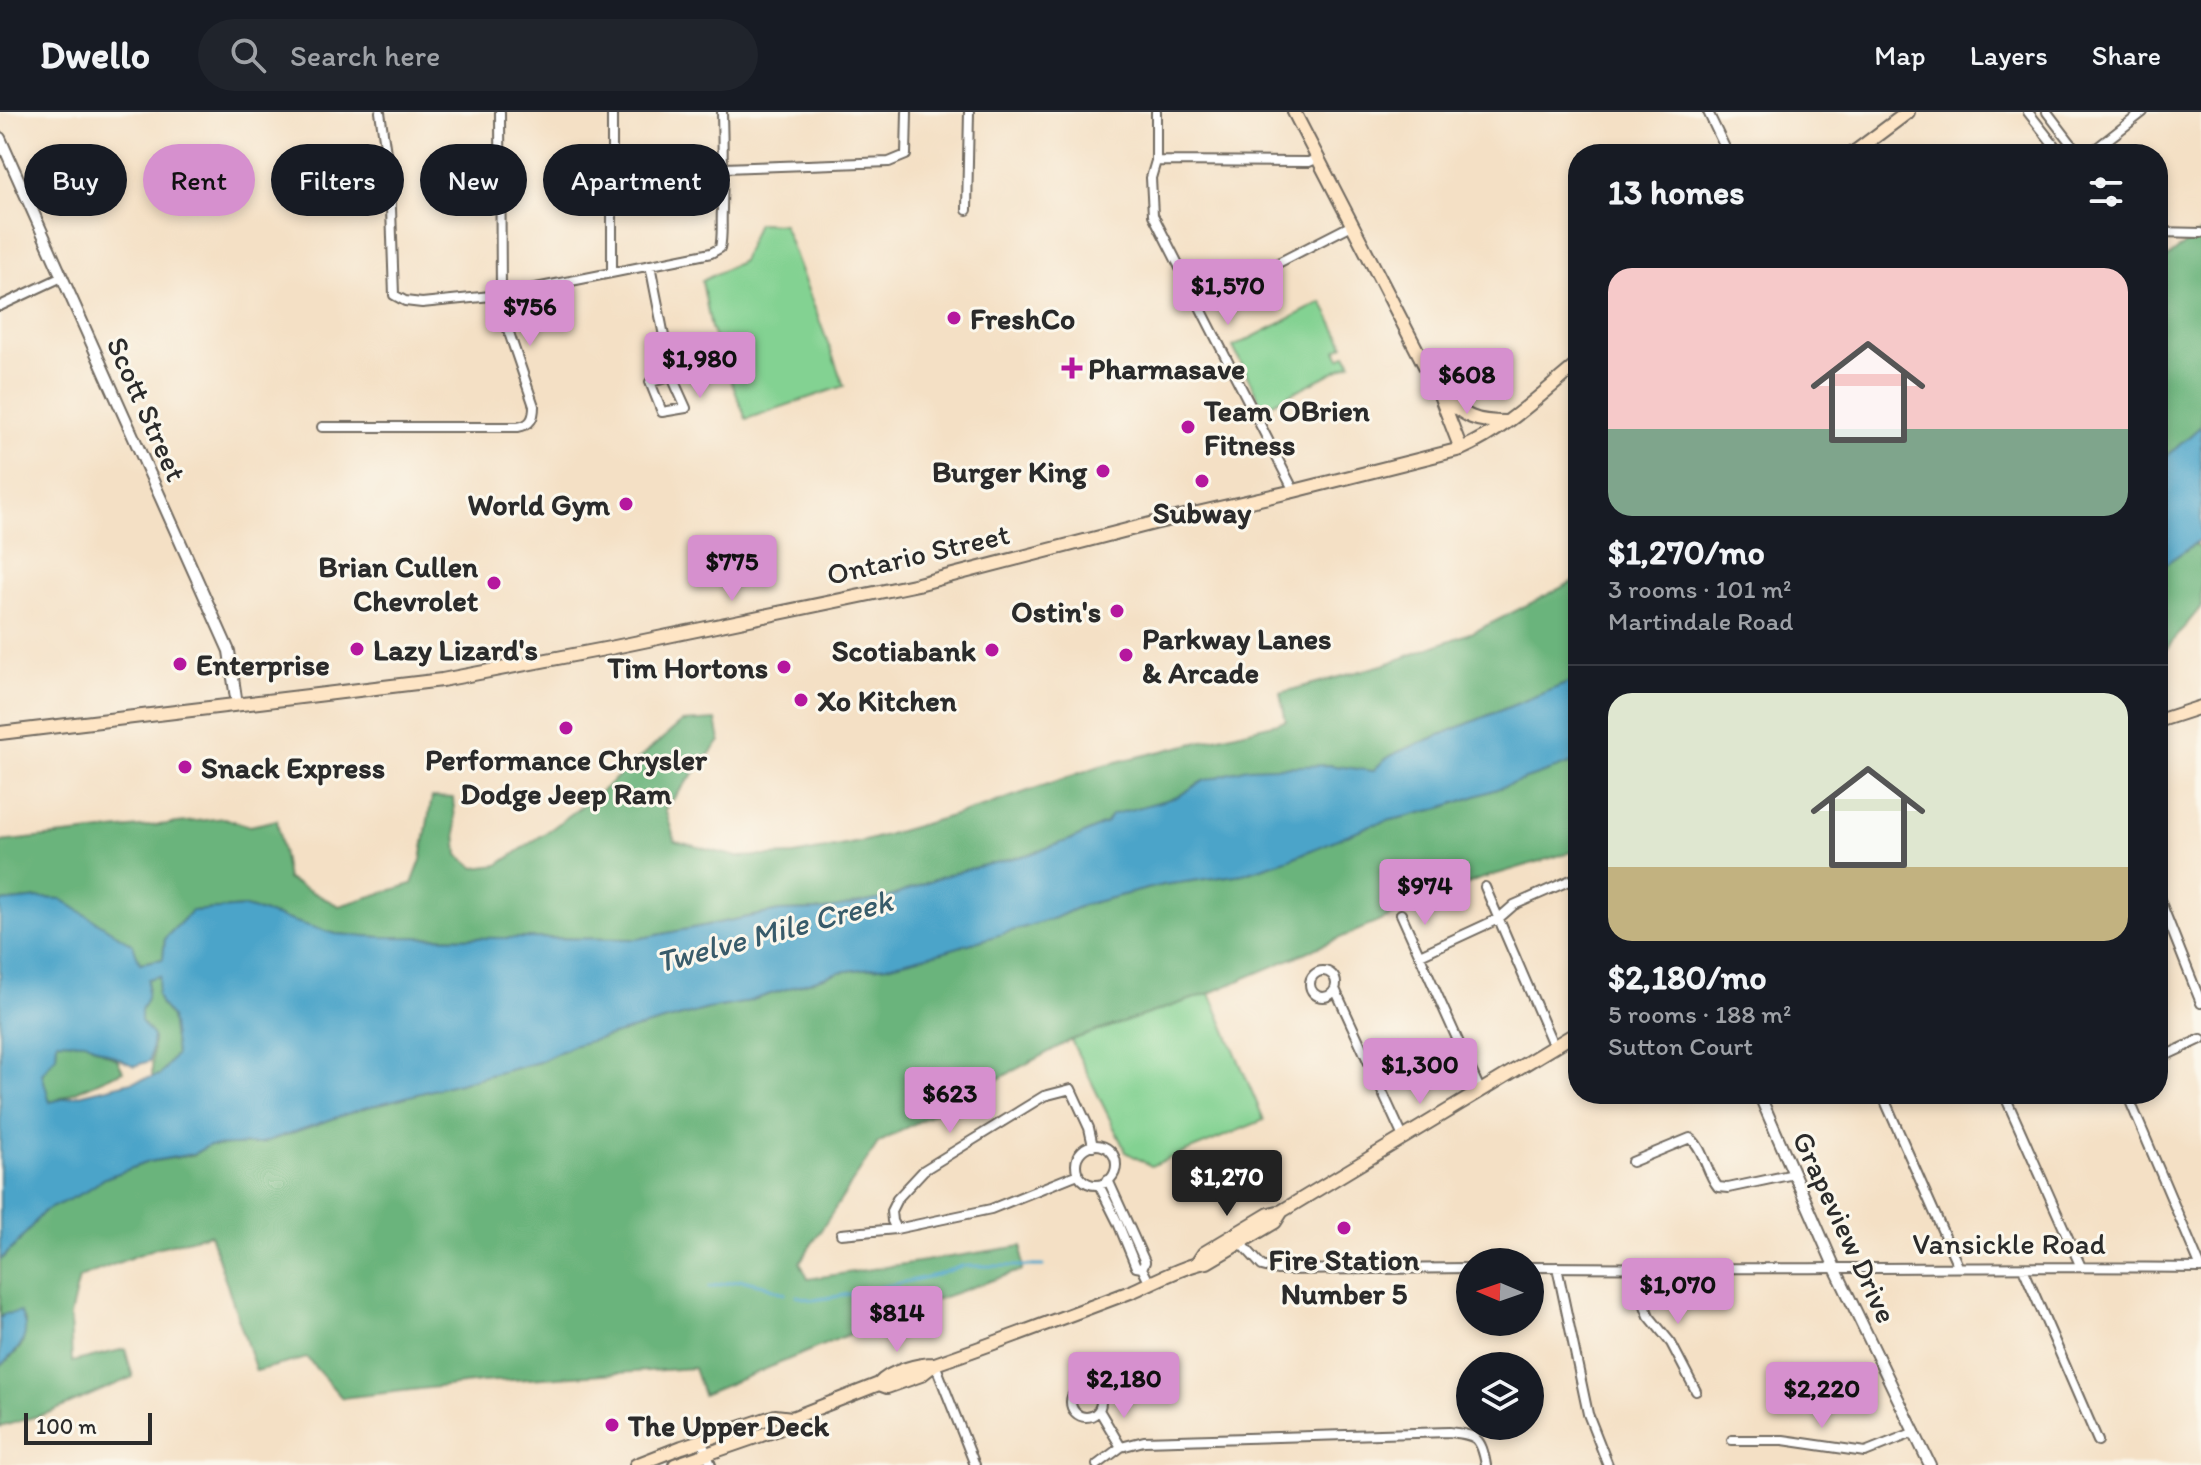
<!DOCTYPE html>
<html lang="en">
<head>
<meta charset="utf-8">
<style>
  body { margin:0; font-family:Itim,sans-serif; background:#20242c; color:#f1f3f6; height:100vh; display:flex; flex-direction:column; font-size:30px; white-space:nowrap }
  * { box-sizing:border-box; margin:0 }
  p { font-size:26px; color:#9ea1a6 }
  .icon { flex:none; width:44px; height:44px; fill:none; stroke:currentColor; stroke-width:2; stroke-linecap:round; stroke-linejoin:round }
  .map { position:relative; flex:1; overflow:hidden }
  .drawer { position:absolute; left:1568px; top:32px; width:600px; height:960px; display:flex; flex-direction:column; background:#171b24; border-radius:32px; box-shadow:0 4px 12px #0003 }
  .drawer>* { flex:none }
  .guide { position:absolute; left:24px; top:32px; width:760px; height:72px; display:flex; gap:16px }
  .needle { width:52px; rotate:272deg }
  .buttons { position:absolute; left:1456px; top:1136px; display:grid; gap:16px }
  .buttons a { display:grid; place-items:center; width:88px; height:88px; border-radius:50%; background:#171b24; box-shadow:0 4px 12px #0003; font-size:40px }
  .scale { position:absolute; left:24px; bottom:20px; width:128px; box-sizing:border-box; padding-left:8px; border:4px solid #2b2b2b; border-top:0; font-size:22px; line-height:28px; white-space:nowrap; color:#2b2b2b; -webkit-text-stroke:6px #fbf7ec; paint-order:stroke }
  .price { position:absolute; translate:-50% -68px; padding:0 18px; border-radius:8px; background:#d690ce; color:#111; font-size:26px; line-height:52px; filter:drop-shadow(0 2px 4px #0008) }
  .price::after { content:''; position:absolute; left:50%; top:48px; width:24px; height:18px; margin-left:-12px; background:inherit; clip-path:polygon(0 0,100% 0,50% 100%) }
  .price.selected { background:#222; color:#fff }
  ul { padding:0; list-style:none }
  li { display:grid; align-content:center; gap:16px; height:424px; padding:0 40px }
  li+li { border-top:2px solid #363941 }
  li span { display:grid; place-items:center; height:248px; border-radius:24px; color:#555 }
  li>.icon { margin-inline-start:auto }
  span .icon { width:144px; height:144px; fill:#fffc; stroke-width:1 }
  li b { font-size:34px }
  h2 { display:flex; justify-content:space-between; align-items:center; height:96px; padding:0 40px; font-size:34px }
  .chip { padding:0 28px; border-radius:36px; background:#171b24; box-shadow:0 4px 12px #0003; font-size:28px; line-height:72px }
  .chip.selected { background:#d690ce; color:#111 }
  header { display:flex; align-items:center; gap:48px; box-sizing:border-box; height:112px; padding:0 40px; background:#171b24; border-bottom:2px solid #363941 }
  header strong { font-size:38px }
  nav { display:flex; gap:44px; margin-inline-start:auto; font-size:28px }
  .search { width:560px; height:72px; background:#20242c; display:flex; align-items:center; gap:20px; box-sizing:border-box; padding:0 28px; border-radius:44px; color:#9ea1a6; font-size:30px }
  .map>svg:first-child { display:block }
  .green { fill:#83d292; stroke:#577e5e; stroke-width:2 }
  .forest { fill:#6ab47c; stroke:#4a7054; stroke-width:2 }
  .water { fill:#4ca4c9; stroke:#3c687a; stroke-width:2; fill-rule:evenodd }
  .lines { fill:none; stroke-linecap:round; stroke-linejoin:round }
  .stream { stroke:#4ca4c9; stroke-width:3 }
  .minor-casing { stroke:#716a61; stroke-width:12 }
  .tertiary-casing { stroke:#716a61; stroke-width:14 }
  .secondary-casing { stroke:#716a61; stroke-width:16 }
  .minor { stroke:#fff; stroke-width:8 }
  .tertiary { stroke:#fff; stroke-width:10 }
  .secondary { stroke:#fee5c5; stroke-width:12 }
  .poi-dot { fill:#b5179e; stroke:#fbf7ec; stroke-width:3 }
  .labels { text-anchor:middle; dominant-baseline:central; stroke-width:6; stroke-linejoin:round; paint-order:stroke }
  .poi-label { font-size:30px; font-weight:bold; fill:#2b2b2b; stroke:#fbf7ec; text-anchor:start }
  .street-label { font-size:30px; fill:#2b2b2b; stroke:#fbf7ec }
  .water-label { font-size:32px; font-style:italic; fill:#385b6a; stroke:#fbf7ec }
</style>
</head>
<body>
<header>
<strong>Dwello</strong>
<div class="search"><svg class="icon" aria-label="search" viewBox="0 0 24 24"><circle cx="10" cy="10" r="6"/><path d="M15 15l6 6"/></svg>Search here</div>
<nav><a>Map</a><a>Layers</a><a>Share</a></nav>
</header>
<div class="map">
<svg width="2201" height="1353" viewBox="0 0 2201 1353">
  <rect width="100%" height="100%" fill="#fbf7ec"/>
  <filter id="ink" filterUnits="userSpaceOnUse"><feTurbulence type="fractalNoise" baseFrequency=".0125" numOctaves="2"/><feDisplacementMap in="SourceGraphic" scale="16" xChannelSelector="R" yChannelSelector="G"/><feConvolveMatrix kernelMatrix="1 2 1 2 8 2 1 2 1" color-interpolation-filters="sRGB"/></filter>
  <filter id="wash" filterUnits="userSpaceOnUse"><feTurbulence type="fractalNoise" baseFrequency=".006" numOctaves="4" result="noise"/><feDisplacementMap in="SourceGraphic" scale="32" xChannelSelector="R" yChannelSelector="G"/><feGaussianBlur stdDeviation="1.8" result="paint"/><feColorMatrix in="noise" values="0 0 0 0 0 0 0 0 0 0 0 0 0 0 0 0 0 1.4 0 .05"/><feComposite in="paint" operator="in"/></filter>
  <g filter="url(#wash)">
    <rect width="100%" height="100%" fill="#f4e0c5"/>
    <path class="green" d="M 757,111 L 783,112 L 844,274 L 746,307 L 711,216 L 702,169 L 742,149 Z
      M 1322,190 L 1344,233 L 1336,238 L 1340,246 L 1346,242 L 1351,251 L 1263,296 L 1233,235 Z
      M 1210,881 L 1264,1008 L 1151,1054 L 1126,1040 L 1071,928 Z"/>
    <path class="forest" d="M 2201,120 L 2201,314 L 2158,352 L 2158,153 Z
      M 2195,432 L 2201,437 L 2201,495 L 2158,547 L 2158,457 Z
      M 1578,467 L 1578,567 L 1398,640 L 1384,648 L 1373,659 L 1328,653 L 1203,669 L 1177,685 L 1111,703 L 1106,711 L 1078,725 L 1030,742 L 953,761 L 887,786 L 824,798 L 779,799 L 637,827 L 381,825 L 336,822 L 245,795 L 192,799 L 165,826 L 163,847 L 139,851 L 61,787 L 40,786 L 0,790 L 0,730 L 224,706 L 250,714 L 277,708 L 287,767 L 339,794 L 412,772 L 421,748 L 432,685 L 453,686 L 458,743 L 475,756 L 498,753 L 554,715 L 601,679 L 682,610 L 716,608 L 720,629 L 665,697 L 675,729 L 737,745 L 794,743 L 865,729 L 982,695 L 1100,654 L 1286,609 L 1280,581 L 1386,552 L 1478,518 Z
      M 1578,649 L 1578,738 L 1477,768 L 1210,881 L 1071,928 L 878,1031 L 800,1150 L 808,1167 L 1022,1134 L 1022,1158 L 912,1196 L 703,1283 L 694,1256 L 481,1270 L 342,1286 L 307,1246 L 256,1259 L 210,1122 L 156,1136 L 79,1166 L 70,1204 L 72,1250 L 125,1237 L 133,1265 L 51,1300 L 0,1315 L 0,1254 C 20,1238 26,1234 25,1208 L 4,1202 L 0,1207 L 0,1148 L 16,1133 L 44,1099 L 83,1081 L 105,1066 L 148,1050 L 193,1043 L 207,1034 L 259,1032 L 364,996 L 539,950 L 572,934 L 708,897 L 743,891 L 839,860 L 887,854 L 942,840 L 1055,806 L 1083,793 L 1163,773 L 1243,762 L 1292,746 L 1371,713 L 1441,696 Z
      M 160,863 L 161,893 L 171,905 L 176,942 L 160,963 L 152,965 L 153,924 L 141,909 L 141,898 L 147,886 L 147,867 Z
      M 57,929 L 85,930 L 117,947 L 123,959 L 50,991 L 42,962 L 56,944 Z"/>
    <path class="water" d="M 2201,314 L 2201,427 L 2158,457 L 2158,352 Z
      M 1578,567 L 1578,649 L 1441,696 L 1371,713 L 1292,746 L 1243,762 L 1163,773 L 1083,793 L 1055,806 L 942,840 L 887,854 L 839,860 L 743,891 L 708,897 L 572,934 L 539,950 L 364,996 L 259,1032 L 208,1034 L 193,1042 L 148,1050 L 105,1066 L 83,1081 L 44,1099 L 16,1133 L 0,1148 L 0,790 L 40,786 L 61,787 L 133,833 L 140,851 L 163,847 L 165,826 L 192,799 L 245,795 L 336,822 L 381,825 L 637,827 L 779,799 L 824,798 L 887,786 L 953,761 L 1030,742 L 1078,725 L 1106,711 L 1111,703 L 1177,685 L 1203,669 L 1247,656 L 1328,653 L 1373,659 L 1384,648 L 1398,640 ZM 160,864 L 157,883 L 161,893 L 171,905 L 176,942 L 160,963 L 50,990 L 42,962 L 56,944 L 57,929 L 85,930 L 134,954 L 150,949 L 153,924 L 141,909 L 141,898 L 147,886 L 148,867 Z
      M 20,1200 C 34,1224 18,1239 0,1254 L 0,1207 L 4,1202 Z"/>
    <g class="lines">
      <path class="stream" d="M 709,1175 L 742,1168 L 763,1173 L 785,1182
        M 797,1184 L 813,1188 L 840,1184 L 937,1163 L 961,1154 L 1043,1154"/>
    </g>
  </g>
  <g filter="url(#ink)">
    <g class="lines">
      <defs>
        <path id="minor" d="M 380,0 L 390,68 L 394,183 L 405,189 L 422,191 L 501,183 L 711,141 L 720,136 C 723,123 721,111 722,97 C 723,65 723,33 722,0
          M 612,0 L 612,160
          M 1156,0 L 1156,49 L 1151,66 L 1153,103 L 1294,379
          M 1708,0 L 1728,42
          M 2028,0 L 2061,42
          M 2047,0 L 2079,42
          M 2089,42 L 2143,0
          M 1156,49 L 1309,50 L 1318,46
          M 724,56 L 889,50 L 906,43 L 907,0
          M 967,98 L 969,0
          M 2158,120 L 2201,121
          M 650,153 L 672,265 L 686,296 L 662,300 L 650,270 L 672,265
          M 1198,192 L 1352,113
          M 0,194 L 62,165
          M 322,315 L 518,315 C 531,313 534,306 534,294 L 504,206 L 501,183 L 500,0
          M 1485,775 L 1554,935
          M 2158,783 L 2201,891
          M 1401,802 L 1481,980
          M 1420,843 L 1498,807 L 1514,793 L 1573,767 L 1578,777
          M1310 872a13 13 0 1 1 26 0a13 13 0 1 1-26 0Z
          M 1335,877 L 1403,1025
          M 2158,947 L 2201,927
          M 1882,982 L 1958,1154
          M 2004,982 L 2081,1155
          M 2127,982 L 2201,1156
          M1076 1053a20 20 0 1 1 40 0a20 20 0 1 1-40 0Z
          M 1632,1050 L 1690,1026 C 1704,1036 1706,1061 1718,1075 L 1728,1076 L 1794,1062
          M 1108,1068 L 1145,1150 L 1142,1156
          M 1099,1073 L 1118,1111 L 1136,1155 L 1142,1156 L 1150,1172
          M 896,1117 L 892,1109 L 891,1099 L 897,1087 L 924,1058 L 1044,984 L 1071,977 L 1089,1016 L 1093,1034
          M 841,1122 L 896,1117 L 991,1097 L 1078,1062
          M 1241,1131 L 1262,1154 L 1277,1158 L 1470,1156
          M 1644,1154 L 1644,1191 L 1649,1204 L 1671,1231 L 1696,1279
          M 1530,1155 C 1632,1155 1733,1157 1835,1156 C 1957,1156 2079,1154 2201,1156
          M 1557,1155 L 1588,1302 L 1608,1353
          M 2023,1156 L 2098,1329
          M 935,1252 L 975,1353
          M1071 1290a15 15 0 1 1 30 0a15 15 0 1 1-30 0Z
          M 1099,1298 L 1121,1335
          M 1732,1328 L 1783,1328 L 1865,1340 L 1915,1320
          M 702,1330 L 711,1353
          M 1097,1353 L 1121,1335 L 1144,1329 L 1449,1320 C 1476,1323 1481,1324 1486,1353"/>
        <path id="tertiary" d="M 0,26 L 229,539 L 237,593
          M 1759,982 L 1835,1156 L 1930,1353"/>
        <path id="secondary" d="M 1294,0 L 1440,283 L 1461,337
          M 1852,42 L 1908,0
          M 1442,284 C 1467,305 1473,310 1506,310
          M 2158,609 L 2201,595
          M 0,621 L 442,568 L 610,536 L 918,472 L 1154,411 L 1294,379 L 1461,337 C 1505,318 1541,282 1578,252
          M 1198,1150 L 1204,1141 L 1269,1102 L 1282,1099 L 1578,920
          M 879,1272 L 887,1275 L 921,1263 L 935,1252 C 1001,1229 1067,1204 1133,1179 C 1151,1171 1190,1151 1207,1150 L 1275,1110 L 1282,1099
          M 636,1353 L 682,1335 L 775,1304 L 792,1306
          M 675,1353 L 779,1317 L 792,1306 L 879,1272 C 889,1259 920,1252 935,1252"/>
      </defs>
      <use href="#minor" class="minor-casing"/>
      <use href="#tertiary" class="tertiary-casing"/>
      <use href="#secondary" class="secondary-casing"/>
      <use href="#minor" class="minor"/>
      <use href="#tertiary" class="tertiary"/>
      <use href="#secondary" class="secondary"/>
    </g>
  </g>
  <g class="poi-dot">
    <circle cx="954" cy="206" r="8"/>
    <path d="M1068 244h8v8h8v8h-8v8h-8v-8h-8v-8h8z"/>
    <circle cx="1188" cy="315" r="8"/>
    <circle cx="1103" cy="359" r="8"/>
    <circle cx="1202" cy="369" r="8"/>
    <circle cx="626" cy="392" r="8"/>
    <circle cx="494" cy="471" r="8"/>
    <circle cx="1117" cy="499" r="8"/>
    <circle cx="357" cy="537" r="8"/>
    <circle cx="992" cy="538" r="8"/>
    <circle cx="1126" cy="543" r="8"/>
    <circle cx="180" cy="552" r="8"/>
    <circle cx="784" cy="555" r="8"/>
    <circle cx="801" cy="588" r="8"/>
    <circle cx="566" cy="616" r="8"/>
    <circle cx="185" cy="655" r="8"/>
    <circle cx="1344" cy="1116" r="8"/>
    <circle cx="612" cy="1313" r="8"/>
  </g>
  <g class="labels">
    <g class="poi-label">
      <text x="970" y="206">FreshCo</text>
      <text x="1088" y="256">Pharmasave</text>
      <text x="1204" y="298">Team OBrien<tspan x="1204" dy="34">Fitness</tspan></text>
      <text x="1087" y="359" text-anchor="end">Burger King</text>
      <text x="610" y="392" text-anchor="end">World Gym</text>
      <text x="1202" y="400" text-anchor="middle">Subway</text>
      <text x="478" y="454" text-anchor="end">Brian Cullen<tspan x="478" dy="34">Chevrolet</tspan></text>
      <text x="1101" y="499" text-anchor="end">Ostin's</text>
      <text x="1142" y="526">Parkway Lanes<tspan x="1142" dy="34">&amp; Arcade</tspan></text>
      <text x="373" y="537">Lazy Lizard's</text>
      <text x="976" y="538" text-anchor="end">Scotiabank</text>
      <text x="196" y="552">Enterprise</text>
      <text x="768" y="555" text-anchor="end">Tim Hortons</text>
      <text x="817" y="588">Xo Kitchen</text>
      <text x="566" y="647" text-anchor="middle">Performance Chrysler<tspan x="566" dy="34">Dodge Jeep Ram</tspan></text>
      <text x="201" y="655">Snack Express</text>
      <text x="1344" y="1147" text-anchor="middle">Fire Station<tspan x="1344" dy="34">Number 5</tspan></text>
      <text x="628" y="1313">The Upper Deck</text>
    </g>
    <g class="street-label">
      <text transform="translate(147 297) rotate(66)">Scott Street</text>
      <text transform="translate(918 442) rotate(-13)">Ontario Street</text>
      <text transform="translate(1845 1115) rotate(65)">Grapeview Drive</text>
      <text x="2009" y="1131">Vansickle Road</text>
    </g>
    <g class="water-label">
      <text transform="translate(774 819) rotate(-15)">Twelve Mile Creek</text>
    </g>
  </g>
</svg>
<div class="buttons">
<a><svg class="needle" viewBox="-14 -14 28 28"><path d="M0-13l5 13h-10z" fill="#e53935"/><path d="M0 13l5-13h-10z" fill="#9ea1a6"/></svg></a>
<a><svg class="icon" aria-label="layers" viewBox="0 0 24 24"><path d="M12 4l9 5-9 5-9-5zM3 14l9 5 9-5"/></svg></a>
</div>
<div class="scale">100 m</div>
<b class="price" style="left:1228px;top:215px">$1,570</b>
<b class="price" style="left:530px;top:236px">$756</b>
<b class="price" style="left:700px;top:288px">$1,980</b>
<b class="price" style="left:1467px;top:304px">$608</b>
<b class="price" style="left:732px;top:491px">$775</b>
<b class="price" style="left:1425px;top:815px">$974</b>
<b class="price" style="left:1420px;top:994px">$1,300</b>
<b class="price" style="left:950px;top:1023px">$623</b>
<b class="price selected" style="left:1227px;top:1106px">$1,270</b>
<b class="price" style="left:1678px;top:1214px">$1,070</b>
<b class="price" style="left:897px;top:1242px">$814</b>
<b class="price" style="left:1124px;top:1308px">$2,180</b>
<b class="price" style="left:1822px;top:1318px">$2,220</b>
<div class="guide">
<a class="chip">Buy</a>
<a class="chip selected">Rent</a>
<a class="chip">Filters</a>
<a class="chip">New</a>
<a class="chip">Apartment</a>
</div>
<section class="drawer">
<h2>13 homes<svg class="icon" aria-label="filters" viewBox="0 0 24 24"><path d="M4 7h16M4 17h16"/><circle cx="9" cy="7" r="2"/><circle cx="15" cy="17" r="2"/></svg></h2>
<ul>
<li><span style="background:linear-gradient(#f6c9c9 65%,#7fa58c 0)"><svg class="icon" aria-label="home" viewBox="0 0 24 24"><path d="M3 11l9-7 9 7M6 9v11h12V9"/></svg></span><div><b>$1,270/mo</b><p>3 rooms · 101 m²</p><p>Martindale Road</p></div></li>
<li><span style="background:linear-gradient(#dfe7d0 70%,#c2b280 0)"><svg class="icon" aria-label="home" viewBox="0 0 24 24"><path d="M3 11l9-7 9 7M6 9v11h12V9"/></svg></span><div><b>$2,180/mo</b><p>5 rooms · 188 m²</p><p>Sutton Court</p></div></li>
</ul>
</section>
</div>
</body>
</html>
